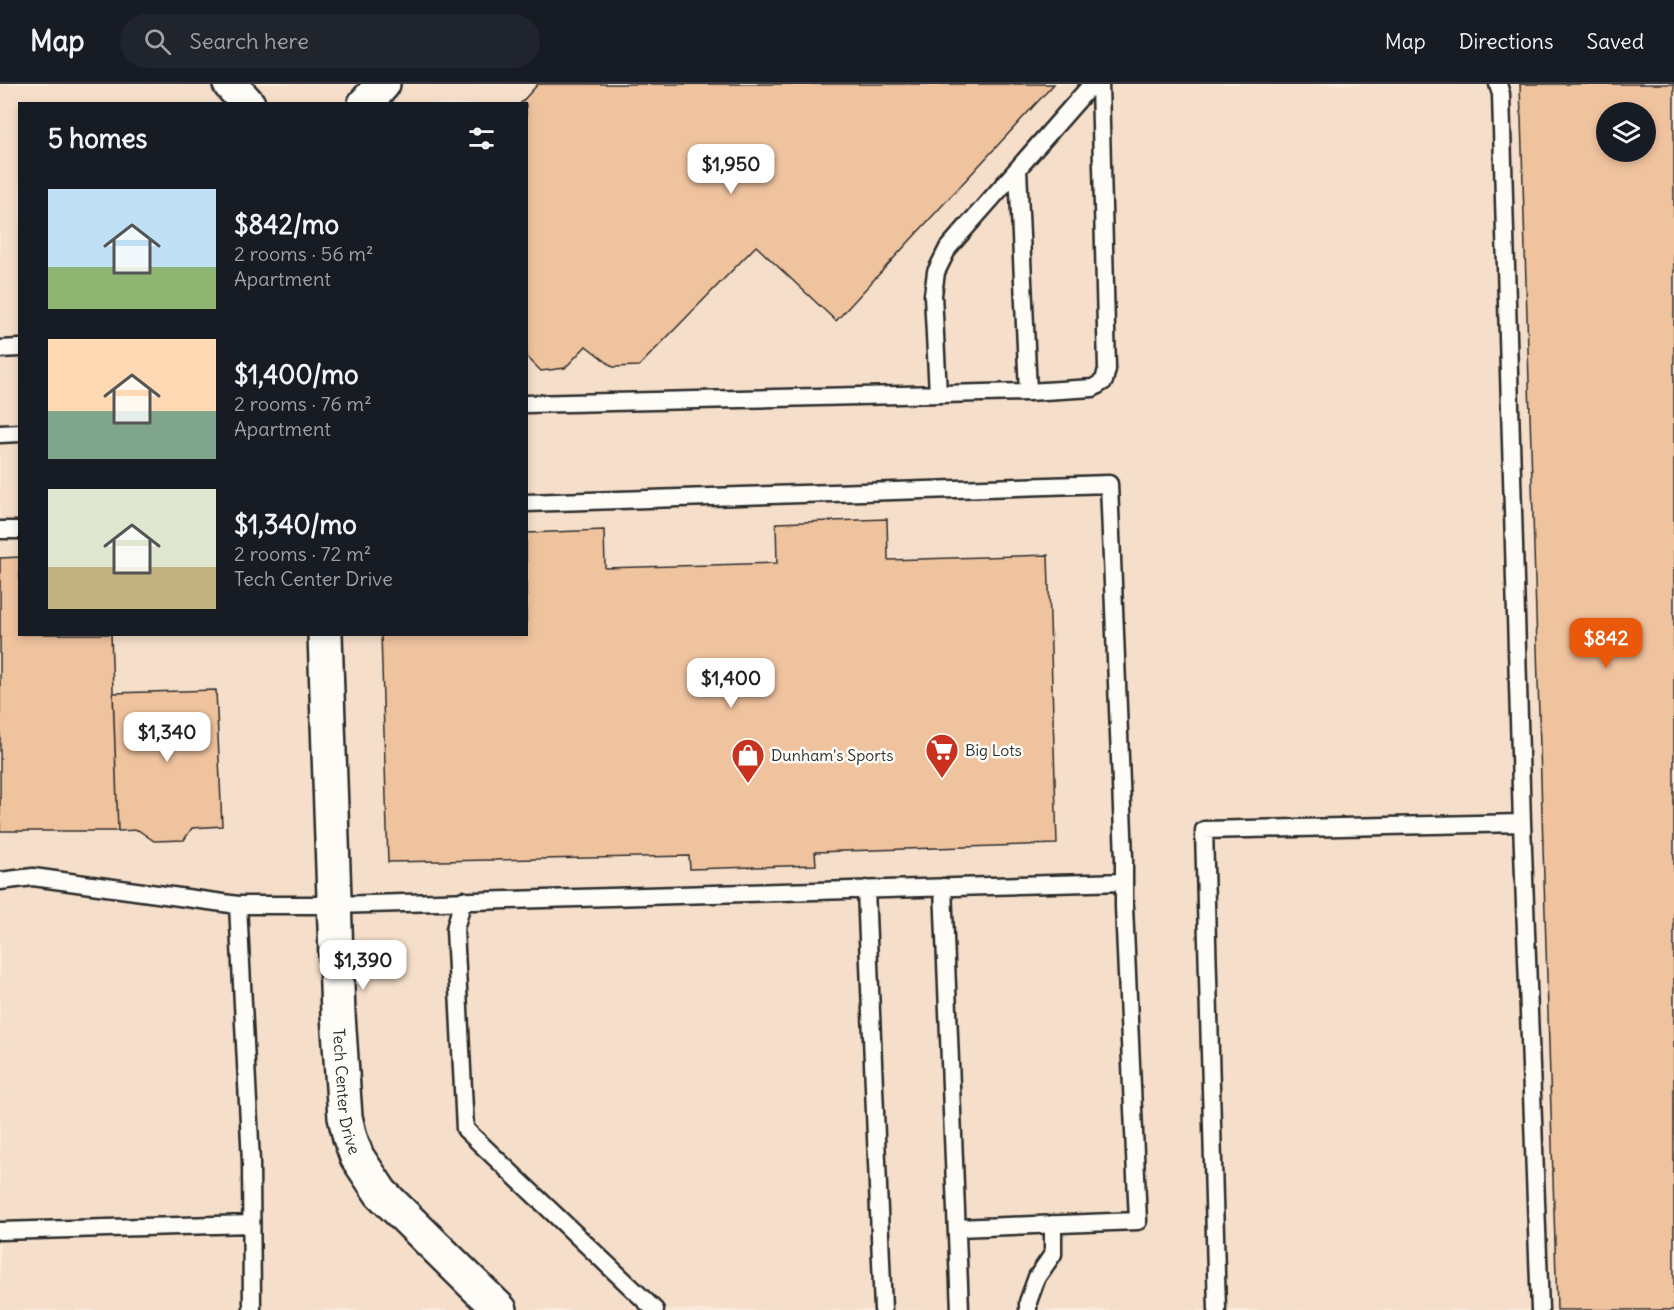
<!DOCTYPE html>
<html lang="en">
<head>
<meta charset="utf-8">
<style>
  body { margin:0; font-family:Delius,sans-serif; background:#20242c; color:#f1f3f6; height:100vh; display:flex; flex-direction:column; font-size:22px; white-space:nowrap }
  * { box-sizing:border-box; margin:0 }
  p { font-size:20px; color:#9ea1a6 }
  .icon { flex:none; width:33px; height:33px; fill:none; stroke:currentColor; stroke-width:2; stroke-linecap:round; stroke-linejoin:round }
  .map { position:relative; flex:1; overflow:hidden }
  .details { position:absolute; left:18px; top:18px; width:510px; height:534px; display:flex; flex-direction:column; background:#171b24; border-radius:0px; box-shadow:0 3px 9px #0003 }
  .details>* { flex:none }
  .fabs { position:absolute; left:1596px; top:18px; display:grid; gap:12px }
  .fabs a { display:grid; place-items:center; width:60px; height:60px; border-radius:50%; background:#171b24; box-shadow:0 3px 9px #0003; font-size:30px }
  .price { position:absolute; translate:-50% -51px; padding:0 14px; border-radius:12px; background:#fff; color:#222; font-size:20px; line-height:39px; filter:drop-shadow(0 2px 3px #0008) }
  .price::after { content:''; position:absolute; left:50%; top:36px; width:18px; height:14px; margin-left:-9px; background:inherit; clip-path:polygon(0 0,100% 0,50% 100%) }
  .price.current { background:#ea580c; color:#fff }
  ul { padding:0; list-style:none }
  li { display:flex; align-items:center; gap:18px; height:150px; padding:0 30px }
  li span { display:grid; place-items:center; flex:none; width:168px; height:120px; border-radius:0px; color:#555 }
  li>.icon { margin-inline-start:auto }
  span .icon { width:72px; height:72px; fill:#fffc; stroke-width:1 }
  li b { font-size:26px }
  h2 { display:flex; justify-content:space-between; align-items:center; height:72px; padding:0 30px; font-size:26px }
  header { display:flex; align-items:center; gap:36px; box-sizing:border-box; height:84px; padding:0 30px; background:#171b24; border-bottom:2px solid #363941 }
  header strong { font-size:28px }
  nav { display:flex; gap:33px; margin-inline-start:auto; font-size:21px }
  .search { width:420px; height:54px; background:#20242c; display:flex; align-items:center; gap:15px; box-sizing:border-box; padding:0 21px; border-radius:33px; color:#9ea1a6; font-size:22px }
  .map>svg:first-child { display:block }
  .built { fill:#f6dfca; fill-rule:evenodd }
  .building { fill:#f0c39f; stroke:#2b2b2b; stroke-width:1.5; fill-rule:evenodd }
  .lines { fill:none; stroke-linecap:round; stroke-linejoin:round }
  .service-casing { stroke:#2b2b2b; stroke-width:21 }
  .minor-casing { stroke:#2b2b2b; stroke-width:38 }
  .service { stroke:#fdfcf7; stroke-width:16 }
  .minor { stroke:#fdfcf7; stroke-width:33 }
  .labels { text-anchor:middle; dominant-baseline:central; stroke-width:5; stroke-linejoin:round; paint-order:stroke }
  .poi-label { font-size:16px; fill:#2b2b2b; stroke:#fdfcf7; text-anchor:start }
  .street-label { font-size:16px; fill:#2b2b2b; stroke:#fdfcf7 }
</style>
</head>
<body>
<header>
<strong>Map</strong>
<div class="search"><svg class="icon" aria-label="search" viewBox="0 0 24 24"><circle cx="10" cy="10" r="6"/><path d="M15 15l6 6"/></svg>Search here</div>
<nav><a>Map</a><a>Directions</a><a>Saved</a></nav>
</header>
<div class="map">
<svg width="1674" height="1226" viewBox="0 0 1674 1226">
  <rect width="100%" height="100%" fill="#f9ebdd"/>
  <filter id="ink" filterUnits="userSpaceOnUse"><feTurbulence type="fractalNoise" baseFrequency=".0167" numOctaves="2"/><feDisplacementMap in="SourceGraphic" scale="12" xChannelSelector="R" yChannelSelector="G"/><feConvolveMatrix kernelMatrix="1 2 1 2 8 2 1 2 1" color-interpolation-filters="sRGB"/></filter>
  <g filter="url(#ink)">
    <path class="built" d="M 0,0 L 1674,0 L 1674,1226 L 0,1226 ZM 20,20 L 526,20 L 526,550 L 20,550 ZM 1606,28 L 1646,28 L 1646,68 L 1606,68 Z"/>
    <path class="building" d="M 538,0 L 1054,0 L 836,237 L 756,162 L 639,282 L 613,283 L 586,262 L 565,284 L 541,287 L 526,272 L 526,20 L 520,20 Z
      M 1520,0 L 1674,0 L 1674,1226 L 1557,1226 ZM 1606,28 L 1646,28 L 1646,68 L 1606,68 Z
      M 887,435 L 888,476 L 1048,471 L 1057,760 L 815,768 L 816,781 L 690,785 L 689,772 L 388,778 L 381,550 L 526,550 L 526,449 L 604,446 L 605,484 L 777,479 L 776,439 Z
      M 20,473 L 20,550 L 111,550 L 118,747 L 0,747 L 0,474 Z
      M 216,606 L 222,742 L 192,744 L 184,756 L 154,757 L 138,746 L 118,747 L 113,609 Z"/>
    <g class="lines">
      <defs>
        <path id="service" d="M 1498,0 L 1501,10 L 1522,739
          M 1018,85 L 1028,308
          M 0,265 L 20,264
          M 938,310 L 933,211 L 936,188 L 948,164 L 1092,0
          M 526,320 L 1028,308 L 1093,304 L 1104,297 L 1107,285 L 1100,0
          M 0,350 L 20,349
          M 526,419 L 1109,400 L 1124,774 L 1124,823 L 1138,1137 L 957,1144
          M 0,446 L 20,446
          M 0,797 L 33,793 L 238,821 L 334,821 L 1124,798
          M 943,803 L 960,1226
          M 866,805 L 883,1226
          M 463,816 L 455,845 L 465,1045 L 655,1226
          M 238,821 L 251,1078 L 252,1226
          M 0,1147 L 251,1140
          M 1028,1226 L 1028,1218 L 1037,1193 L 1053,1170 L 1053,1140
          M 1217,1226 L 1204,746 L 1522,739 L 1540,1226"/>
        <g id="minor">
          <path d="M 230,0 L 248,20"/>
          <path d="M 365,20 L 383,0"/>
          <path id="s1" d="M 325,550 L 338,931 L 345,1033 L 350,1054 L 357,1073 L 381,1109 L 500,1226"/>
        </g>
      </defs>
      <use href="#service" class="service-casing"/>
      <use href="#minor" class="minor-casing"/>
      <use href="#service" class="service"/>
      <use href="#minor" class="minor"/>
    </g>
  </g>
  <defs>
    <symbol id="supermarket-pin" viewBox="-11 -11 22 30"><path d="M0 17L-7.5 6A9.5 9.5 0 1 1 7.5 6Z" fill="#c8321e" stroke="#fdfcf7"/><path d="M-6-5.5h2.5l.6 2H6L4.5 2H-2.5L-4.4-4H-6ZM-1.5 3.2a1.3 1.3 0 1 0 .1 0ZM3 3.2a1.3 1.3 0 1 0 .1 0Z" fill="#fff"/></symbol>
    <symbol id="shop-pin" viewBox="-11 -11 22 30"><path d="M0 17L-7.5 6A9.5 9.5 0 1 1 7.5 6Z" fill="#c8321e" stroke="#fdfcf7"/><path d="M-5-2.5h2.3a2.7 3.5 0 0 1 5.4 0H5L5.5 6h-11ZM-1.5-2.5h3a1.5 2.3 0 0 0-3 0Z" fill="#fff"/></symbol>
  </defs>
  <g fill-rule="evenodd">
    <use href="#supermarket-pin" x="923" y="647" width="38" height="52"/>
    <use href="#shop-pin" x="729" y="652" width="38" height="52"/>
  </g>
  <g class="labels">
    <g class="poi-label">
      <text x="965" y="666">Big Lots</text>
      <text x="771" y="671">Dunham's Sports</text>
    </g>
    <g class="street-label">
      <text stroke="none"><textPath href="#s1" startOffset="458">Tech Center Drive</textPath></text>
    </g>
  </g>
</svg>
<div class="fabs">
<a><svg class="icon" aria-label="layers" viewBox="0 0 24 24"><path d="M12 4l9 5-9 5-9-5zM3 14l9 5 9-5"/></svg></a>
</div>
<b class="price" style="left:731px;top:111px">$1,950</b>
<b class="price current" style="left:1606px;top:585px">$842</b>
<b class="price" style="left:731px;top:625px">$1,400</b>
<b class="price" style="left:167px;top:679px">$1,340</b>
<b class="price" style="left:363px;top:907px">$1,390</b>
<section class="details">
<h2>5 homes<svg class="icon" aria-label="filters" viewBox="0 0 24 24"><path d="M4 7h16M4 17h16"/><circle cx="9" cy="7" r="2"/><circle cx="15" cy="17" r="2"/></svg></h2>
<ul>
<li><span style="background:linear-gradient(#bfe0f5 65%,#8fb573 0)"><svg class="icon" aria-label="home" viewBox="0 0 24 24"><path d="M3 11l9-7 9 7M6 9v11h12V9"/></svg></span><div><b>$842/mo</b><p>2 rooms · 56 m²</p><p>Apartment</p></div></li>
<li><span style="background:linear-gradient(#ffd9b3 60%,#7fa58c 0)"><svg class="icon" aria-label="home" viewBox="0 0 24 24"><path d="M3 11l9-7 9 7M6 9v11h12V9"/></svg></span><div><b>$1,400/mo</b><p>2 rooms · 76 m²</p><p>Apartment</p></div></li>
<li><span style="background:linear-gradient(#dfe7d0 65%,#c2b280 0)"><svg class="icon" aria-label="home" viewBox="0 0 24 24"><path d="M3 11l9-7 9 7M6 9v11h12V9"/></svg></span><div><b>$1,340/mo</b><p>2 rooms · 72 m²</p><p>Tech Center Drive</p></div></li>
</ul>
</section>
</div>
</body>
</html>
